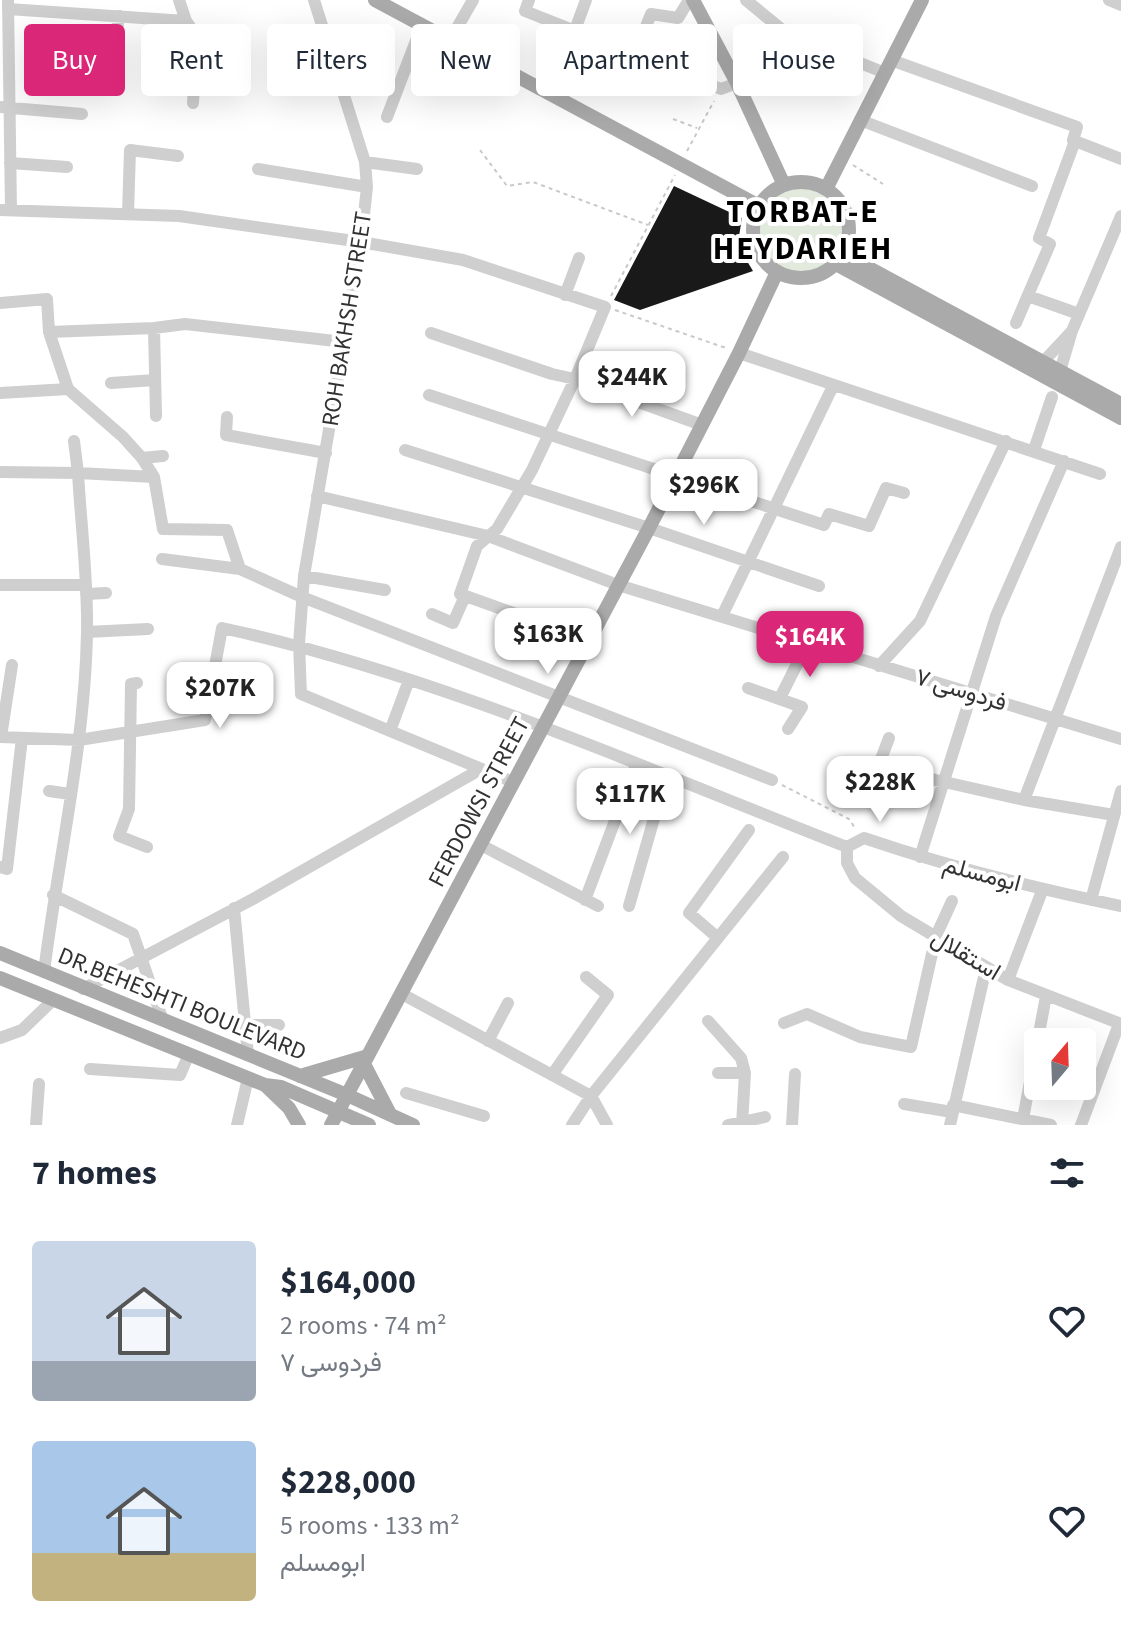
<!DOCTYPE html>
<html lang="en">
<head>
<meta charset="utf-8">
<style>
  body { margin:0; font-family:"Source Sans 3",Vazirmatn,sans-serif; background:#f2f2f3; color:#1f2937; height:100vh; display:flex; flex-direction:column; font-size:30px; white-space:nowrap }
  * { box-sizing:border-box; margin:0 }
  p { font-size:26px; color:#747a83 }
  .icon { flex:none; width:44px; height:44px; fill:none; stroke:currentColor; stroke-width:2; stroke-linecap:round; stroke-linejoin:round }
  .map { position:relative; height:1125px; overflow:hidden }
  .sheet { display:flex; flex-direction:column; background:#fff; flex:1 }
  .sheet>* { flex:none }
  .top-card { position:absolute; left:24px; top:24px; width:1074px; height:72px; display:flex; gap:16px }
  .needle { width:52px; rotate:19deg }
  .controls { position:absolute; left:1024px; top:1028px; display:grid; gap:16px }
  .controls a { display:grid; place-items:center; width:72px; height:72px; border-radius:8px; background:#fff; box-shadow:0 8px 32px #0002; font-size:40px }
  .price { position:absolute; translate:-50% -68px; padding:0 18px; border-radius:16px; background:#fff; color:#222; font-size:26px; line-height:52px; filter:drop-shadow(0 2px 4px #0008) }
  .price::after { content:''; position:absolute; left:50%; top:48px; width:24px; height:18px; margin-left:-12px; background:inherit; clip-path:polygon(0 0,100% 0,50% 100%) }
  .price.active { background:#db2777; color:#fff }
  ul { padding:0; list-style:none }
  li { display:flex; align-items:center; gap:24px; height:200px; padding:0 32px }
  li span { display:grid; place-items:center; flex:none; width:224px; height:160px; border-radius:8px; color:#555 }
  li>.icon { margin-inline-start:auto }
  span .icon { width:96px; height:96px; fill:#fffc; stroke-width:1 }
  li b { font-size:34px }
  h2 { display:flex; justify-content:space-between; align-items:center; height:96px; padding:0 32px; font-size:34px }
  .pill { padding:0 28px; border-radius:8px; background:#fff; box-shadow:0 8px 32px #0002; font-size:28px; line-height:72px }
  .pill.active { background:#db2777; color:#fff }
  .map>svg:first-child { display:block }
  .green { fill:#e2eade }
  .building { fill:#191919 }
  .lines { fill:none; stroke-linecap:round; stroke-linejoin:round }
  .path { stroke:#c9c9c9; stroke-width:2; stroke-dasharray:4 4; stroke-linecap:butt }
  .minor { stroke:#cfcfcf; stroke-width:12 }
  .major { stroke:#aaa; stroke-width:14 }
  .labels { text-anchor:middle; dominant-baseline:central; stroke-width:8; stroke-linejoin:round; paint-order:stroke }
  .street-label { font-size:24px; fill:#323232; stroke:#fff }
  .district-label { font-size:32px; font-weight:bold; letter-spacing:2px; fill:#000; stroke:#fff }
</style>
</head>
<body>
<div class="map">
<svg width="1121" height="1125" viewBox="0 0 1121 1125">
  <rect width="100%" height="100%" fill="#fff"/>
  <path class="green" d="M757 231a43 43 0 1 1 86 0a43 43 0 1 1-86 0Z"/>
  <path class="building" d="M 674,186 L 742,218 L 739,236 L 744,256 L 753,271 L 640,310 L 614,300 Z"/>
  <g class="lines">
    <path class="path" d="M 673,119 L 697,128
      M 480,150 L 507,186 L 533,182 L 648,225
      M 687,151 L 714,101
      M 853,165 L 883,184
      M 611,296 L 675,175
      M 615,310 L 726,348
      M 782,785 L 849,819 L 855,828"/>
    <path class="minor" d="M 8,0 L 11,210
      M 179,0 L 186,21 L 197,37 L 193,103
      M 314,0 L 365,162 L 367,187 L 361,242 L 304,576 L 299,644 L 301,694 L 513,782
      M 529,0 L 525,11 L 721,89 L 737,83
      M 746,0 L 786,33 L 885,73
      M 1109,0 L 1121,5
      M 8,9 L 186,21
      M 575,30 L 586,0
      M 450,40 L 473,0
      M 635,54 L 651,14 L 678,18 L 689,0
      M 891,60 L 1077,127 L 1073,140 L 1075,141 L 1039,238 L 1050,244 L 1016,323
      M 61,63 L 111,68 L 119,16
      M 0,107 L 82,114
      M 387,117 L 422,25
      M 860,120 L 1032,186
      M 1075,141 L 1121,159
      M 365,162 L 417,169
      M 10,163 L 67,167
      M 258,169 L 367,187
      M 0,210 L 179,216 L 361,242 L 463,260 L 605,307 L 575,379 L 532,470 L 497,529 L 477,546 L 460,594 L 589,640
      M 128,214 L 130,150 L 178,156
      M 565,295 L 579,258
      M 1028,296 L 1079,314
      M 0,303 L 47,299 L 49,332 L 68,389 L 123,437 L 142,458 L 154,477 L 163,529 L 227,530 L 240,569 L 302,597 L 772,780
      M 154,328 L 156,416
      M 49,332 L 154,328 L 185,324 L 344,342
      M 431,333 L 552,374 L 575,379 L 702,425
      M 739,353 L 1100,474
      M 1043,362 L 1072,331 L 1121,216
      M 1058,378 L 1071,334
      M 111,383 L 155,380
      M 0,393 L 68,389
      M 429,395 L 824,525 L 829,514 L 869,526 L 886,488 L 904,493
      M 227,417 L 226,435 L 326,453
      M 405,450 L 649,528 L 819,586
      M 1034,450 L 1052,397
      M 142,458 L 163,456
      M 0,472 L 78,473 L 74,441
      M 317,496 L 488,536 L 618,585 L 1121,739
      M 162,559 L 240,569
      M 304,576 L 385,590
      M 0,585 L 85,585
      M 86,594 L 106,593
      M 432,614 L 453,623 L 465,596
      M 722,616 L 833,386
      M 87,632 L 148,629
      M 879,666 L 920,621 L 1006,441
      M 137,683 L 131,684 L 129,809 L 119,836 L 147,847
      M 748,688 L 802,707 L 788,729
      M 780,698 L 807,644
      M 390,731 L 409,680
      M 0,737 L 79,740 L 205,720 L 222,628 C 435,674 644,768 847,847
      M 1,737 L 12,665
      M 889,738 L 878,767 L 1024,800 L 1114,815
      M 49,791 L 70,794
      M 1024,800 L 1121,547
      M 481,845 L 598,906
      M 847,847 L 847,863 L 855,878 L 901,916 L 1008,980 L 1121,1024
      M 847,847 L 864,838 C 949,867 1033,888 1121,906
      M 920,857 L 996,616 L 1064,461
      M 0,867 L 7,869 L 22,738
      M 53,895 L 133,934 L 162,1018
      M 585,900 L 636,765
      M 1091,900 L 1121,791
      M 629,906 L 657,808 L 662,775
      M 234,908 L 248,1055
      M 718,938 L 689,913 L 749,830
      M 44,972 C 58,859 85,746 87,632 C 88,579 81,526 78,473 L 154,477
      M 1008,980 L 1042,891
      M 83,989 L 253,899 L 481,769
      M 402,994 L 591,1096 L 607,1125
      M 708,1021 L 741,1058 L 745,1073 L 742,1125
      M 784,1023 L 807,1014 L 860,1037 L 911,1047 L 936,936 L 952,901
      M 247,1025 L 279,1025
      M 0,1038 L 22,1030 L 53,1000
      M 488,1041 L 508,1003
      M 90,1069 L 180,1075 L 189,1054
      M 718,1073 L 745,1073
      M 552,1075 L 608,995 L 586,977
      M 406,1093 L 484,1116
      M 904,1104 L 952,1112
      M 953,1105 L 1051,1125
      M 1023,1119 L 1046,996
      M 36,1125 L 39,1084
      M 237,1125 L 248,1078
      M 572,1125 L 591,1096 L 783,857
      M 728,1125 L 765,1117
      M 792,1125 L 795,1074
      M 950,1125 L 986,968
      M 1081,1125 L 1119,1024"/>
    <path class="major" d="M 375,0 L 759,206
      M 693,0 L 737,83 L 784,185
      M753 230a48 48 0 1 1 96 0a48 48 0 1 1-96 0Z
      M 826,189 L 922,0
      M 843,254 L 1121,404
      M 836,264 L 1121,418
      M 0,953 L 347,1095 L 413,1125
      M 0,978 L 265,1085 L 281,1087 L 369,1125
      M 364,1064 L 390,1114
      M 300,1076 L 368,1056
      M 265,1085 L 289,1108 L 299,1125
      M 331,1125 L 649,528 L 739,353 L 777,272"/>
  </g>
  <g class="labels">
    <g class="street-label">
      <text transform="translate(347 319) rotate(-81)">ROH BAKHSH STREET</text>
      <text transform="translate(961 690) rotate(17)">فردوسی ۷</text>
      <text transform="translate(479 802) rotate(-62)">FERDOWSI STREET</text>
      <text transform="translate(982 874) rotate(15)">ابومسلم</text>
      <text transform="translate(966 955) rotate(31)">استقلال</text>
      <text transform="translate(182 1004) rotate(22)">DR.BEHESHTI BOULEVARD</text>
    </g>
    <g class="district-label">
      <text x="803" y="212">TORBAT-E<tspan x="803" dy="37">HEYDARIEH</tspan></text>
    </g>
  </g>
</svg>
<div class="controls">
<a><svg class="needle" viewBox="-14 -14 28 28"><path d="M0-13l5 13h-10z" fill="#e53935"/><path d="M0 13l5-13h-10z" fill="#747a83"/></svg></a>
</div>
<b class="price" style="left:632px;top:419px">$244K</b>
<b class="price" style="left:704px;top:527px">$296K</b>
<b class="price" style="left:548px;top:676px">$163K</b>
<b class="price active" style="left:810px;top:679px">$164K</b>
<b class="price" style="left:220px;top:730px">$207K</b>
<b class="price" style="left:880px;top:824px">$228K</b>
<b class="price" style="left:630px;top:836px">$117K</b>
<div class="top-card">
<a class="pill active">Buy</a>
<a class="pill">Rent</a>
<a class="pill">Filters</a>
<a class="pill">New</a>
<a class="pill">Apartment</a>
<a class="pill">House</a>
</div>
</div>
<section class="sheet">
<h2>7 homes<svg class="icon" aria-label="filters" viewBox="0 0 24 24"><path d="M4 7h16M4 17h16"/><circle cx="9" cy="7" r="2"/><circle cx="15" cy="17" r="2"/></svg></h2>
<ul>
<li><span style="background:linear-gradient(#c9d6e8 75%,#9aa5b1 0)"><svg class="icon" aria-label="home" viewBox="0 0 24 24"><path d="M3 11l9-7 9 7M6 9v11h12V9"/></svg></span><div><b>$164,000</b><p>2 rooms · 74 m²</p><p>فردوسی ۷</p></div><svg class="icon" aria-label="heart" viewBox="0 0 24 24"><path d="M12 20l-8-8c-3-5 5-10 8-4 3-6 11-1 8 4z"/></svg></li>
<li><span style="background:linear-gradient(#a9c7e8 70%,#c2b280 0)"><svg class="icon" aria-label="home" viewBox="0 0 24 24"><path d="M3 11l9-7 9 7M6 9v11h12V9"/></svg></span><div><b>$228,000</b><p>5 rooms · 133 m²</p><p>ابومسلم</p></div><svg class="icon" aria-label="heart" viewBox="0 0 24 24"><path d="M12 20l-8-8c-3-5 5-10 8-4 3-6 11-1 8 4z"/></svg></li>
</ul>
</section>
</body>
</html>
